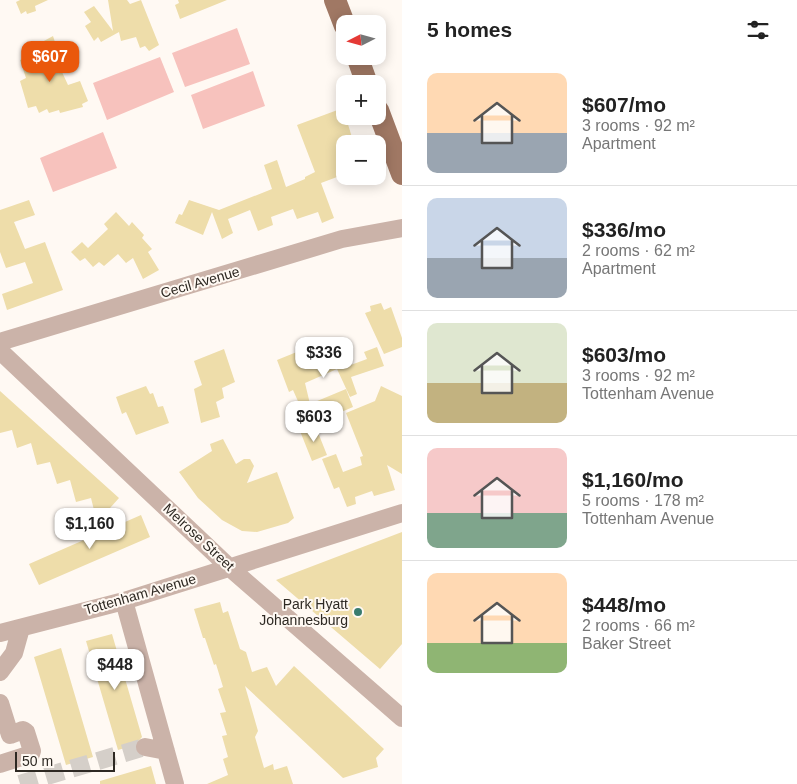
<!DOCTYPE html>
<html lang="en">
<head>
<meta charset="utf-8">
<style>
  body { margin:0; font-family:Arial,sans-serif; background:#f6f6f6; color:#222; height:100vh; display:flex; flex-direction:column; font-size:19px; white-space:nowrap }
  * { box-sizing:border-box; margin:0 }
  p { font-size:16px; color:#767676 }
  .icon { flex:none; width:28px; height:28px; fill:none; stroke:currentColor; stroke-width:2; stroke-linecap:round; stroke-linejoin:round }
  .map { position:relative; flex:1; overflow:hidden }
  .panel { display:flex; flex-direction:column; background:#fff; width:395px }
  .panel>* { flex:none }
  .needle { width:32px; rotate:264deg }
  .buttons { position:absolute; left:336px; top:15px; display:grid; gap:10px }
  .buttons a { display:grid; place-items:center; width:50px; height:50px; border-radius:10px; background:#fff; box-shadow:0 2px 12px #0003; font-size:25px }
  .scale { position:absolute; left:15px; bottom:12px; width:100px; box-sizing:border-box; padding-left:5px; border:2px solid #2e2923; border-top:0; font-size:14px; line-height:18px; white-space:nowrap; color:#2e2923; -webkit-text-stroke:4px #fff9f3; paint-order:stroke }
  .price { position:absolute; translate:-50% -42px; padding:0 11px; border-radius:10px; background:#fff; color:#222; font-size:16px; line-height:32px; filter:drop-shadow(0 1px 2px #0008) }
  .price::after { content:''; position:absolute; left:50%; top:30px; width:15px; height:11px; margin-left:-8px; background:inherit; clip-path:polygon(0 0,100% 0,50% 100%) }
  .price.active { background:#ea580c; color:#fff }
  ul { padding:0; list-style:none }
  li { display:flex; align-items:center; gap:15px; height:125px; padding:0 25px }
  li+li { border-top:1px solid #e0e0e0 }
  li span { display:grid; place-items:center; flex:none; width:140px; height:100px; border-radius:10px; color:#555 }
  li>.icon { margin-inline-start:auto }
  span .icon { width:60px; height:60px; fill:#fffc; stroke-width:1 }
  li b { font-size:21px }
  h2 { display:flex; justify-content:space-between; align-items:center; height:60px; padding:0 25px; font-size:21px }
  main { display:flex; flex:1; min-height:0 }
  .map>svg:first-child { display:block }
  .green { fill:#f7c2bd }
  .building { fill:#eda }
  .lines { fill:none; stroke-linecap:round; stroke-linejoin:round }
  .minor-tunnel { stroke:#d5cfc9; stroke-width:18; stroke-dasharray:18 9; stroke-linecap:butt }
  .minor { stroke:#cbb3a9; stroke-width:18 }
  .major { stroke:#a07864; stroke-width:22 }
  .poi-dot { fill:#397c6f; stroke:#fff9f3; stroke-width:2 }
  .labels { text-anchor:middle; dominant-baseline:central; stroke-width:4; stroke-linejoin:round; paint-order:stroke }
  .street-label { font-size:14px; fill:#2e2923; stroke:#fff9f3 }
  .poi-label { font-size:14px; fill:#2e2923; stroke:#fff9f3; text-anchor:end }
</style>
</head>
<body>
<main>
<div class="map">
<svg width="402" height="784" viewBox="0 0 402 784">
  <rect width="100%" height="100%" fill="#fff9f3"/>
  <path class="green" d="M 237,28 L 250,64 L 185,87 L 172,53 Z
    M 160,57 L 174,92 L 107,120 L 93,83 Z
    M 253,71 L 265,106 L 203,129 L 191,95 Z
    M 103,132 L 117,168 L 53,192 L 40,158 Z"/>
  <path class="building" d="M 20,0 L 48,0 L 35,6 L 36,11 L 27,14 L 26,11 L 21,14 L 16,2 Z
    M 108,0 L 127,0 L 130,4 L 141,0 L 159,45 L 149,51 L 145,46 L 140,48 L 136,37 L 121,41 L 119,32 L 101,42 L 98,37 L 94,41 L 85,26 L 91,22 L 84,12 L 94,6 L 113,31 Z
    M 178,0 L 227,0 L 180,19 L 175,5 L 179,3 Z
    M 53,36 L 60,57 L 56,59 L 68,85 L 80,81 L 88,101 L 82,104 L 83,107 L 60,113 L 59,110 L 49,113 L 47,109 L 39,113 L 36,106 L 28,108 L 20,81 L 26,78 L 20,60 L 44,52 L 42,42 Z
    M 343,108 L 354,144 L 345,144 L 345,155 L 339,157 L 345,174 L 321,183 L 334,218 L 322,223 L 318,212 L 297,219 L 293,209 L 271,217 L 273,225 L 258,231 L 250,210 L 228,219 L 233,233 L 222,239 L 212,212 L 203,235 L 175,223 L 179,214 L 182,215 L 189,200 L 219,210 L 272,189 L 264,165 L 277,160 L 286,187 L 305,179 L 305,177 L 315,172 L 297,125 Z
    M 29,200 L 35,215 L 14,222 L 25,249 L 45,242 L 63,290 L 7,310 L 2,294 L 33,283 L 25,262 L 6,268 L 0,252 L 0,210 Z
    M 116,212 L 129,226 L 132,222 L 144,235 L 142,238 L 152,249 L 148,252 L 159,270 L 143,279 L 133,258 L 126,263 L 118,254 L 104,266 L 99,262 L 93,267 L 85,258 L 80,261 L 71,252 L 82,242 L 88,248 L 108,229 L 104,224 Z
    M 381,303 L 384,310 L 391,307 L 402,338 L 402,347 L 384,354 L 365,313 L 371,311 L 370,306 Z
    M 314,345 L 318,354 L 325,350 L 327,355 L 342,349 L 348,366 L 367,359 L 364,352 L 377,347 L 384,366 L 351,377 L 357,394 L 350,397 L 337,369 L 305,383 L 310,404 L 346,389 L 353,407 L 309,426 L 293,390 L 289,392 L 277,360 Z
    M 224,349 L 235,382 L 222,388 L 224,398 L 216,402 L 220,417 L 201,423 L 194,389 L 202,385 L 194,361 Z
    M 146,386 L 150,394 L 153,393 L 158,407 L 163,406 L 169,423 L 136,435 L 126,412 L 122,414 L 116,397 Z
    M 381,386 L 402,396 L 402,474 L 387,465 L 395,490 L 374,496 L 372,491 L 355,497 L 356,504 L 347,507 L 339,487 L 334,489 L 322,459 L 336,454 L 343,472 L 362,465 L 360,457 L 363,456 L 346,413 L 375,401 Z
    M 0,391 L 119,498 L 102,517 L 94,510 L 91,498 L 76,502 L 70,480 L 57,484 L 50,462 L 37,465 L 31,443 L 17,448 L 12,430 L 0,433 Z
    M 315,425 L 327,455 L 312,461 L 300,431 Z
    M 223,439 L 236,464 L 244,459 L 250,459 L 254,466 L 247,483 L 277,472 L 294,518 L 288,523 L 257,532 L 242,531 L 222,520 L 198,498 L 179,472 L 212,451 L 210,444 Z
    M 141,515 L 150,537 L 39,585 L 29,564 Z
    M 402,532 L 402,644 L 380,669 L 276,580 Z
    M 220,602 L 223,613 L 228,611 L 240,649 L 246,652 L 252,672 L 267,667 L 276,686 L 294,666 L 384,749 L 376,758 L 378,767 L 343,778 L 245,686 L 258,731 L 255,737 L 264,768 L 273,764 L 274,770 L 287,766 L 293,784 L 207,784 L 228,775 L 223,759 L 228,757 L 222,736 L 227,735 L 220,713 L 226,712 L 218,689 L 223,687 L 216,664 L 214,665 L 205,638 L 203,638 L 194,609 Z
    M 112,634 L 142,737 L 135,745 L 118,750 L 86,641 Z
    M 61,648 L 93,757 L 66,765 L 34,657 Z
    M 151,766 L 156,784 L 100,784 L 100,781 Z"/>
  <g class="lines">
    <path class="minor-tunnel" d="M 20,784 L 145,747"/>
    <path class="minor" d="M 0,342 L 342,239 L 402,228
      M 0,351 L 230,568 L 402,718
      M 124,601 L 175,784
      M 0,633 L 124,601 L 402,513
      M 0,672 L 14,653 L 21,628
      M 0,703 L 10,735 L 23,730 L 26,732 L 32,751 L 31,754 L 0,764
      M 145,747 L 166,751"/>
    <path class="major" d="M 335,0 L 345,26
      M 357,56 L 367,84
      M 378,110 L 402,174"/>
  </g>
  <circle class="poi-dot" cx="358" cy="612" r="5"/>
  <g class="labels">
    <g class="street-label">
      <text transform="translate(200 282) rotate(-16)">Cecil Avenue</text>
      <text transform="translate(199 537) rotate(43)">Melrose Street</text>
      <text transform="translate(140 594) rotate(-16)">Tottenham Avenue</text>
    </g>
    <g class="poi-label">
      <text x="348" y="604">Park Hyatt<tspan x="348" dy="16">Johannesburg</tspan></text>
    </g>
  </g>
</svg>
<div class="buttons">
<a><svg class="needle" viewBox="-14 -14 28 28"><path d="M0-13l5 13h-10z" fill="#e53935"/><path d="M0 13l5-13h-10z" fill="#767676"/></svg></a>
<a>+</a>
<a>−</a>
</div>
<div class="scale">50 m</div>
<b class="price active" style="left:50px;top:83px">$607</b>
<b class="price" style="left:324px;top:379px">$336</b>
<b class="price" style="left:314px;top:443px">$603</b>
<b class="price" style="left:90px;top:550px">$1,160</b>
<b class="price" style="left:115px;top:691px">$448</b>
</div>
<section class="panel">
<h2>5 homes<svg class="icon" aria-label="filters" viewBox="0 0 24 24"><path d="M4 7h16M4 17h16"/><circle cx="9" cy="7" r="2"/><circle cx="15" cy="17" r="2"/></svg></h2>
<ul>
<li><span style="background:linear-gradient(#ffd9b3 60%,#9aa5b1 0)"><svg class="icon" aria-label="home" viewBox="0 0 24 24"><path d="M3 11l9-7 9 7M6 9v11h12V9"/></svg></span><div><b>$607/mo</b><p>3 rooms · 92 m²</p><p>Apartment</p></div></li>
<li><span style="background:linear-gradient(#c9d6e8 60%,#9aa5b1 0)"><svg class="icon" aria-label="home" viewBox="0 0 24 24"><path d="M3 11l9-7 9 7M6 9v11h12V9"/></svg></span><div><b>$336/mo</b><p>2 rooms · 62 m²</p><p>Apartment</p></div></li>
<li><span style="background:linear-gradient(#dfe7d0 60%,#c2b280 0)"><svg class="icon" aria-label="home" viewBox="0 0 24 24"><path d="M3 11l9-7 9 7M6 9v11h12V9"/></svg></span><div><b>$603/mo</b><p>3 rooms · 92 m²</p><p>Tottenham Avenue</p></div></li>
<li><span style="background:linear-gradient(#f6c9c9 65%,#7fa58c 0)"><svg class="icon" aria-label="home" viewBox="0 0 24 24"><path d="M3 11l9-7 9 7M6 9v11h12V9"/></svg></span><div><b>$1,160/mo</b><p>5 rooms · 178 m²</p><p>Tottenham Avenue</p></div></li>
<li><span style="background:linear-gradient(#ffd9b3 70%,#8fb573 0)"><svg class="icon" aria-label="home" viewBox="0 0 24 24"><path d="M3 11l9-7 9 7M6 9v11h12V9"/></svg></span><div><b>$448/mo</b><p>2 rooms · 66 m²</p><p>Baker Street</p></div></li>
</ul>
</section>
</main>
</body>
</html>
